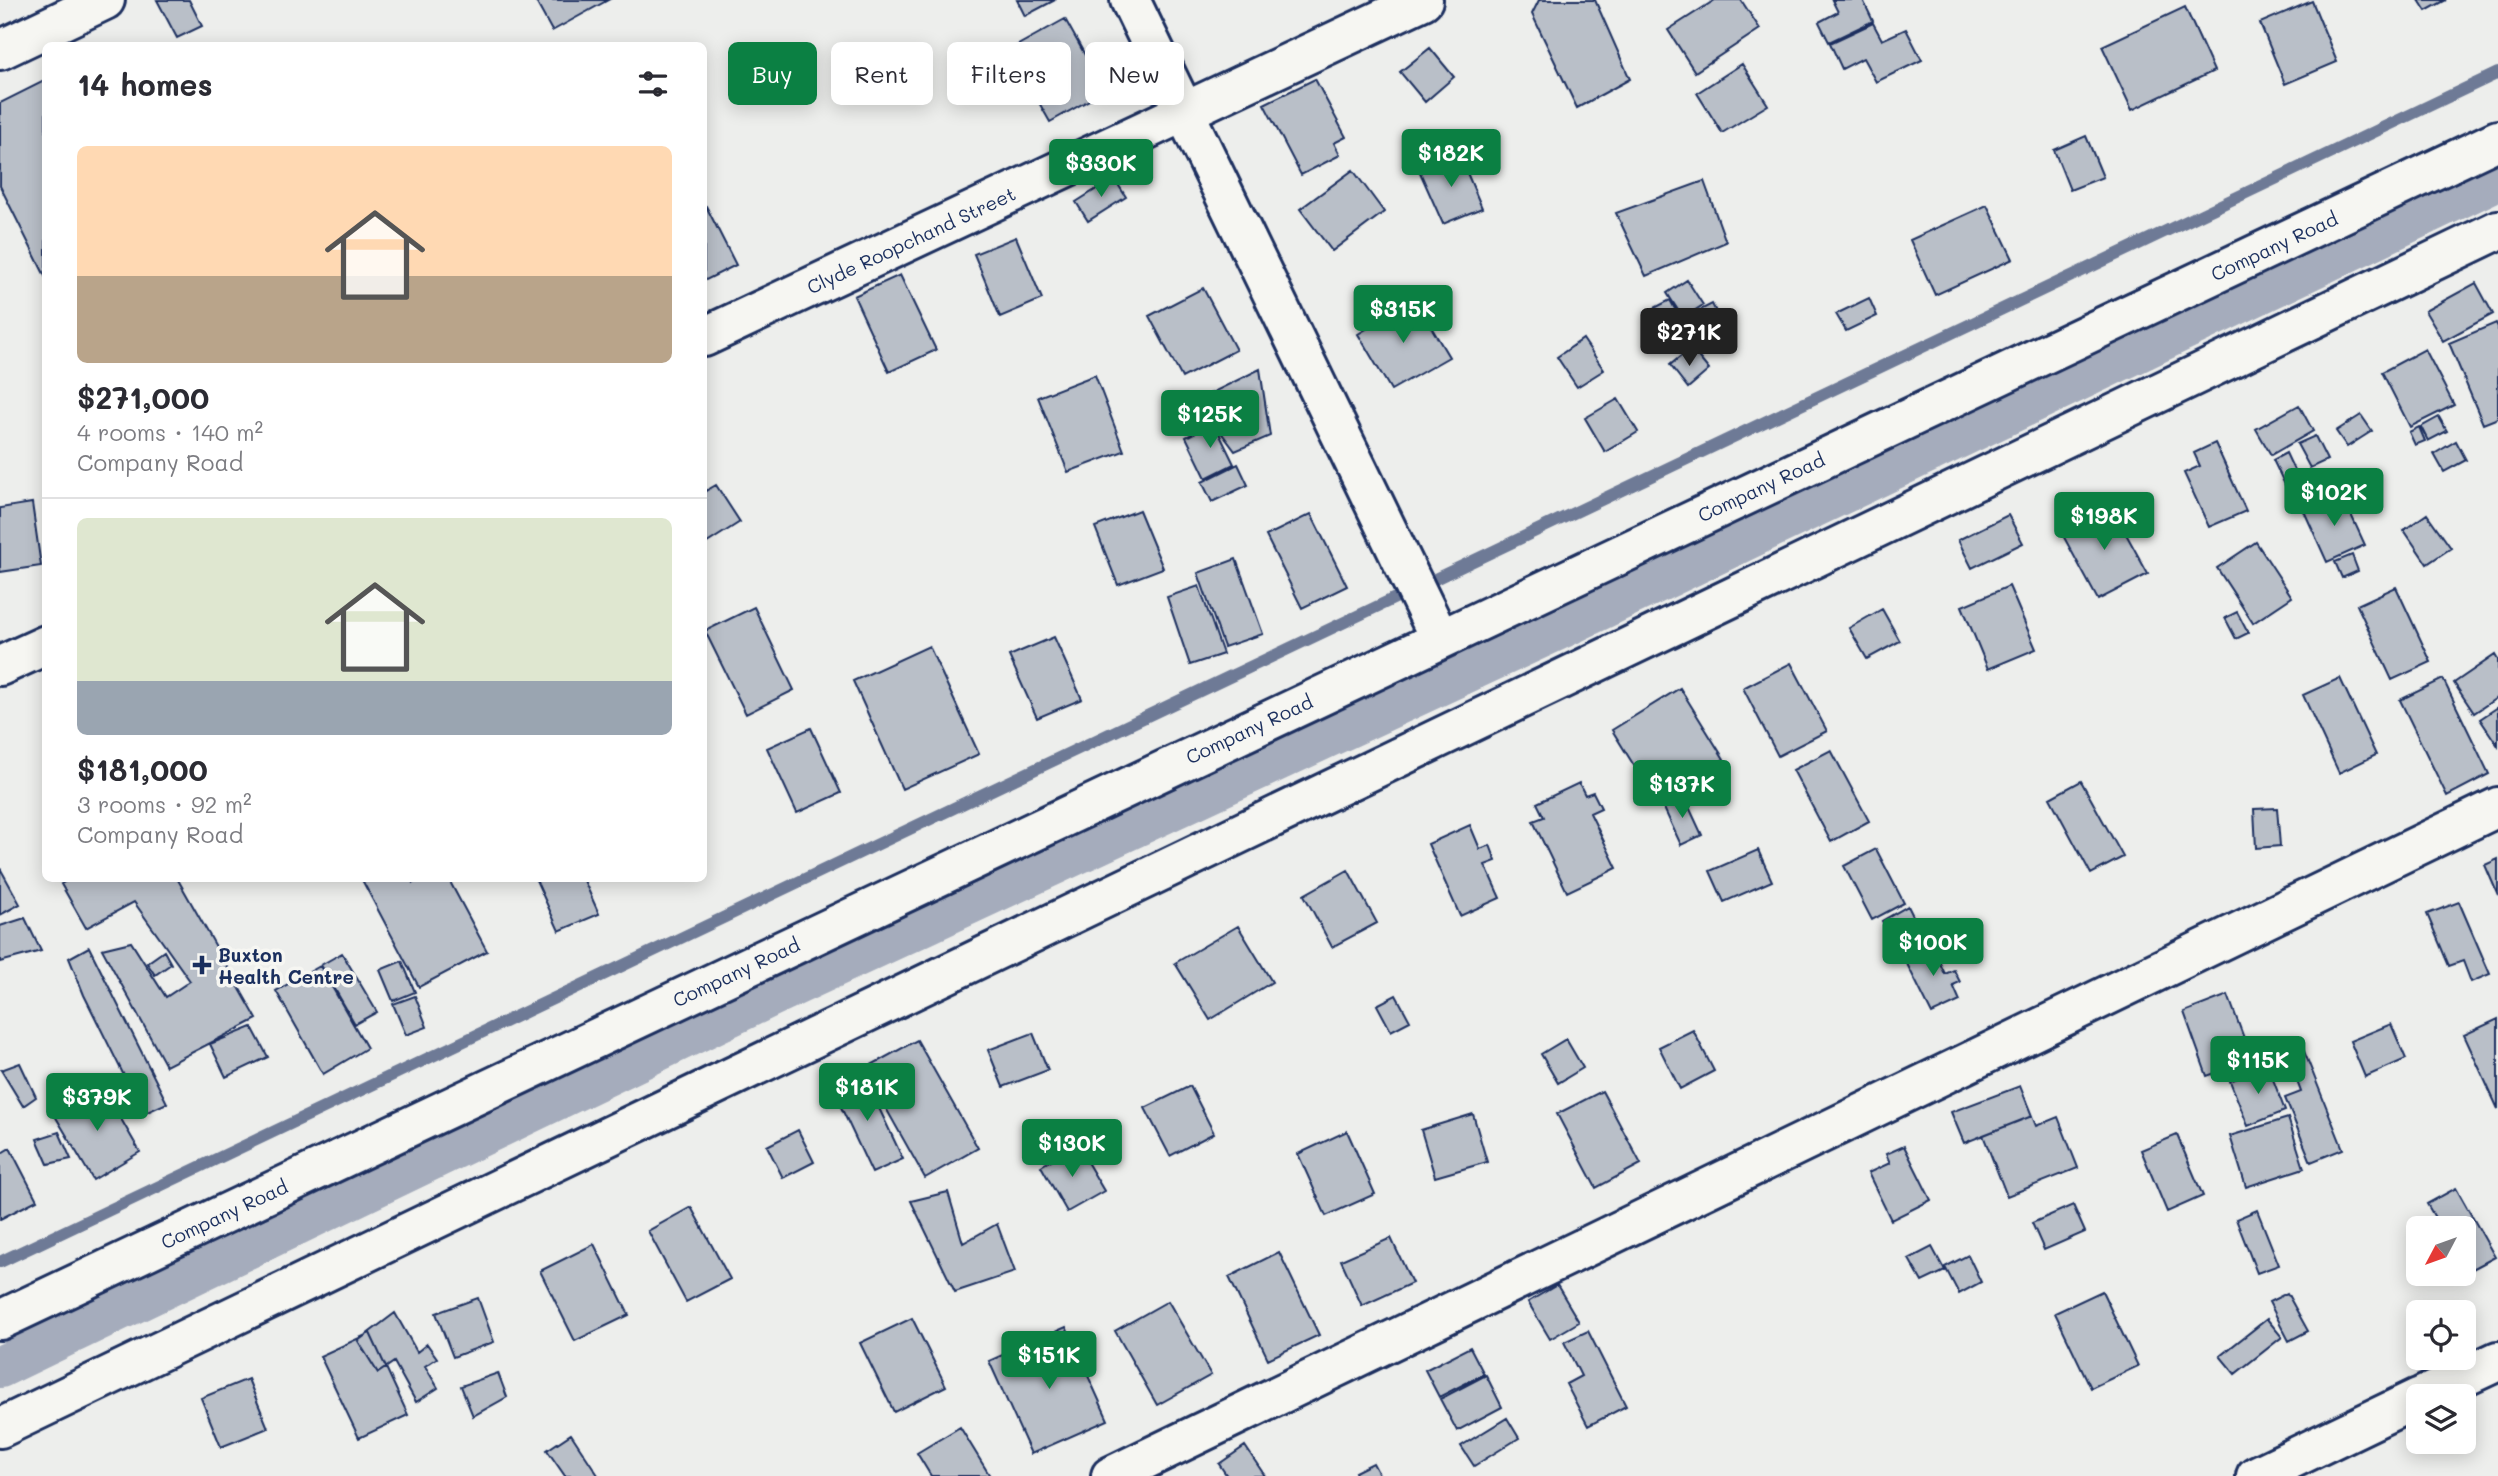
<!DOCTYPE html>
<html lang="en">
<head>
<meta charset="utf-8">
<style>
  body { margin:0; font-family:Mali,sans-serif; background:#f2f2f3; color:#2b2b33; height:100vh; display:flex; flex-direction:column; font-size:26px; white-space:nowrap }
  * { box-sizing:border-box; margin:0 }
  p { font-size:23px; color:#7c7c81 }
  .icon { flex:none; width:38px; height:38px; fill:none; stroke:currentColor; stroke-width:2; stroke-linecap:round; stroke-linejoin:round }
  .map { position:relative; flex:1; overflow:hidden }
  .drawer { position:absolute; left:42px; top:42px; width:665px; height:840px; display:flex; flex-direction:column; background:#fff; border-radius:10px; box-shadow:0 4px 18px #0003 }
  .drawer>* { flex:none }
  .guide { position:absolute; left:728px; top:42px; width:665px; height:63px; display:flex; gap:14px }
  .needle { width:46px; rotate:229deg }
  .tools { position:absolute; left:2406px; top:1216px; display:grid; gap:14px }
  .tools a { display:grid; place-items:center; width:70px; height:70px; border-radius:10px; background:#fff; box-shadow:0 4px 18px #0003; font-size:35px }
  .price { position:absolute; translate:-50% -60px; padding:0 16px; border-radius:7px; background:#0b8043; color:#fff; font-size:23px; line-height:46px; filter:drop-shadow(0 2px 4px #0008) }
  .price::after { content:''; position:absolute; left:50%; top:42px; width:21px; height:16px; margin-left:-10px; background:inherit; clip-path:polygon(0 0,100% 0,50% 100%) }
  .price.active { background:#222; color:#fff }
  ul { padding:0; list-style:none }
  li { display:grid; align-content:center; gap:14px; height:371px; padding:0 35px }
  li+li { border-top:2px solid #e1e1e2 }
  li span { display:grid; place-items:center; height:217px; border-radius:10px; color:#555 }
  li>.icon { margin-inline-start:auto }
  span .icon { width:126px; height:126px; fill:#fffc; stroke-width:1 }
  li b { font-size:30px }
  h2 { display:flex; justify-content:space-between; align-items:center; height:84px; padding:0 35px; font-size:30px }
  .pill { padding:0 24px; border-radius:10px; background:#fff; box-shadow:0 4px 18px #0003; font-size:24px; line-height:63px }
  .pill.active { background:#0b8043; color:#fff }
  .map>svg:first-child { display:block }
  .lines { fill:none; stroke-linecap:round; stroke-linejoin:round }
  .stream { stroke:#6e7a96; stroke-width:12 }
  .canal { stroke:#a5acbc; stroke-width:42 }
  .building { fill:#b9bfc8; stroke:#1b2f5e; stroke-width:2 }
  .minor-casing { stroke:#1b2f5e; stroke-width:44 }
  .minor { stroke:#f6f6f2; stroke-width:38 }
  .poi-dot { fill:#1b2f5e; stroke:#f6f6f2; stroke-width:2.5 }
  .labels { text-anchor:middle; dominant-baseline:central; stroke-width:7; stroke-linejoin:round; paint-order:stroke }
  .street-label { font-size:19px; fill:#1b2f5e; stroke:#f6f6f2 }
  .poi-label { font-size:19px; font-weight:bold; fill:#1b2f5e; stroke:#f6f6f2; text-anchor:start }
</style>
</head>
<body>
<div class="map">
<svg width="2498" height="1476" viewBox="0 0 2498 1476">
  <rect width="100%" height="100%" fill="#edeeec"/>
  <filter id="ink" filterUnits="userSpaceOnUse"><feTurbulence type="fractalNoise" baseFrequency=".0143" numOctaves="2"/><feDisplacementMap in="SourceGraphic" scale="14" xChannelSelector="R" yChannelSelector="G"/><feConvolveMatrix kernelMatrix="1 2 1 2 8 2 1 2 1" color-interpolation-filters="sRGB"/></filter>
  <g filter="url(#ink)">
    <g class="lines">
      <path class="stream" d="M 0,1262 L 2498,73"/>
      <path class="canal" d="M 0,1367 L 773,995 L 1563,627 L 2498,179"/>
    </g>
    <path class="building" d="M 157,0 L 189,0 L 202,26 L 177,38 Z
      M 535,0 L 608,0 L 552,31 Z
      M 1017,0 L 1055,0 L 1025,16 Z
      M 1539,0 L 1595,0 L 1630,79 L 1577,108 L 1532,14 Z
      M 1715,0 L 1741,0 L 1760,29 L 1695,72 L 1668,30 Z
      M 1832,0 L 1863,0 L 1873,21 L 1829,42 L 1819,22 L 1838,12 Z
      M 2419,0 L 2446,0 L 2426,11 Z
      M 2312,1 L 2337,62 L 2285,84 L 2260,23 Z
      M 2185,7 L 2214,71 L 2132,110 L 2102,46 Z
      M 1065,19 L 1105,91 L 1050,122 L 1009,50 Z
      M 1873,23 L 1882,40 L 1906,29 L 1922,60 L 1876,82 L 1863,58 L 1842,69 L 1830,43 Z
      M 1430,48 L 1454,77 L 1425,102 L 1400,72 Z
      M 1742,64 L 1768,105 L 1722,133 L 1697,93 Z
      M 1315,79 L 1346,137 L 1334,143 L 1340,155 L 1301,175 L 1264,104 Z
      M 46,80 L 46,278 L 0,186 L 0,103 Z
      M 2086,136 L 2103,177 L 2070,190 L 2054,150 Z
      M 1459,154 L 1482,208 L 1443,224 L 1419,170 Z
      M 1353,170 L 1384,212 L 1332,251 L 1300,209 Z
      M 1114,178 L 1126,197 L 1088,221 L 1076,202 Z
      M 1704,181 L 1726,242 L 1646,276 L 1616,213 Z
      M 1987,205 L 2013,259 L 1935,295 L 1910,240 Z
      M 706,206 L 736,265 L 704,281 L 704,207 Z
      M 1016,237 L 1042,299 L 1000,317 L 974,254 Z
      M 900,275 L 936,350 L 889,372 L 854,296 Z
      M 1687,280 L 1703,305 L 1683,318 L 1667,293 Z
      M 2476,283 L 2493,314 L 2443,341 L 2425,311 Z
      M 1203,288 L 1236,350 L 1182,378 L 1149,316 Z
      M 1869,298 L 1877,316 L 1846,331 L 1836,314 Z
      M 1415,300 L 1449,357 L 1391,390 L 1358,334 Z
      M 1670,300 L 1681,320 L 1712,304 L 1727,333 L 1696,349 L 1694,344 L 1680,352 L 1673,340 L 1663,346 L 1645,313 Z
      M 2496,323 L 2498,327 L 2498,418 L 2483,424 L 2449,343 Z
      M 1583,339 L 1604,370 L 1577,387 L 1557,357 Z
      M 1691,348 L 1709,370 L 1688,388 L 1670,365 Z
      M 2425,349 L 2454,405 L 2410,427 L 2382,372 Z
      M 1260,369 L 1270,436 L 1235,451 L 1197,400 Z
      M 1095,375 L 1124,451 L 1068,472 L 1038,397 Z
      M 1618,399 L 1638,432 L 1605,452 L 1585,418 Z
      M 2299,405 L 2313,431 L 2271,455 L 2256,429 Z
      M 2361,415 L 2372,431 L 2347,447 L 2336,431 Z
      M 2439,417 L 2447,431 L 2428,441 L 2421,427 Z
      M 1214,423 L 1234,464 L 1206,478 L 1186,437 Z
      M 2419,427 L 2425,441 L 2415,445 L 2409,432 Z
      M 2315,436 L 2327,460 L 2310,468 L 2297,444 Z
      M 2456,441 L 2466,460 L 2444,472 L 2434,454 Z
      M 2215,443 L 2246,511 L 2209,527 L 2184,473 L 2200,466 L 2194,453 Z
      M 2286,453 L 2300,483 L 2287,489 L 2273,460 Z
      M 1238,464 L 1248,485 L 1212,502 L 1202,482 Z
      M 716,485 L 740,522 L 704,545 L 704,492 Z
      M 2342,495 L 2365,545 L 2327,562 L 2304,511 Z
      M 32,503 L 41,566 L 0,572 L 0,508 Z
      M 2109,503 L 2148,574 L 2098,600 L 2060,530 Z
      M 1139,510 L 1163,568 L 1118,585 L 1095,527 Z
      M 1311,514 L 1347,586 L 1302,608 L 1266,536 Z
      M 2427,514 L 2451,548 L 2427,564 L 2404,530 Z
      M 2008,515 L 2023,543 L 1972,568 L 1958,540 Z
      M 2256,542 L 2292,597 L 2253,623 L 2217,568 Z
      M 2352,555 L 2358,571 L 2342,578 L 2335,562 Z
      M 1236,559 L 1263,634 L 1224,647 L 1198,573 Z
      M 1199,586 L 1223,654 L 1190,665 L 1167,597 Z
      M 2009,586 L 2036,649 L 1988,669 L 1962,606 Z
      M 2396,587 L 2431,662 L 2392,680 L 2357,605 Z
      M 754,607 L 794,690 L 746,714 L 705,631 Z
      M 1882,609 L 1900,641 L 1867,659 L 1849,628 Z
      M 2237,612 L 2248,633 L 2236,639 L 2225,618 Z
      M 1054,637 L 1082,699 L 1037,718 L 1009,656 Z
      M 929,646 L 979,754 L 902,789 L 853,681 Z
      M 2495,655 L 2498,660 L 2498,697 L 2474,713 L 2454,683 Z
      M 1791,663 L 1827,731 L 1778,756 L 1743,688 Z
      M 2340,678 L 2376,755 L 2339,773 L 2303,695 Z
      M 2443,679 L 2489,774 L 2447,796 L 2400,700 Z
      M 1680,688 L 1724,759 L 1656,801 L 1612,730 Z
      M 2498,707 L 2498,746 L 2480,719 Z
      M 811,728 L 841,793 L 797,813 L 767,748 Z
      M 1831,750 L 1869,821 L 1831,842 L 1793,770 Z
      M 2081,781 L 2123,857 L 2091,874 L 2050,798 Z
      M 1579,783 L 1585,795 L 1593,792 L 1601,808 L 1590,813 L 1617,868 L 1567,892 L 1533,821 L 1544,817 L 1537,803 Z
      M 1683,794 L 1702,835 L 1681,845 L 1662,804 Z
      M 2277,808 L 2280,846 L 2256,848 L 2254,809 Z
      M 1470,825 L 1480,849 L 1490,845 L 1496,861 L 1485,865 L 1500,898 L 1460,916 L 1428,844 Z
      M 1876,849 L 1904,903 L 1872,920 L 1844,866 Z
      M 1758,850 L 1772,881 L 1724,902 L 1710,871 Z
      M 2498,859 L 2498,895 L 2485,865 Z
      M 0,868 L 20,904 L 0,915 Z
      M 1348,870 L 1377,923 L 1332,947 L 1304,895 Z
      M 71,878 L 177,878 L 257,1019 L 166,1066 L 102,949 L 131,942 L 166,997 L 190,981 L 134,902 L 86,928 L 61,884 Z
      M 361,878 L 410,878 L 413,883 L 422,878 L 448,878 L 487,951 L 419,987 Z
      M 540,878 L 583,878 L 599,914 L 559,931 L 536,880 Z
      M 2459,902 L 2490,974 L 2471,982 L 2463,961 L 2449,966 L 2427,914 Z
      M 1908,906 L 1917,924 L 1891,939 L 1882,921 Z
      M 25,918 L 41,951 L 0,962 L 0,926 Z
      M 1238,926 L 1272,982 L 1210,1020 L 1175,963 Z
      M 1930,942 L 1945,974 L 1954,970 L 1960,982 L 1953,985 L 1960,1001 L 1932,1014 L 1903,956 Z
      M 89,947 L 167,1103 L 143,1114 L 84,995 L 69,958 Z
      M 164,951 L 171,964 L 155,975 L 147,963 Z
      M 342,953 L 377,1012 L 355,1024 L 321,965 Z
      M 402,961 L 415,992 L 393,1001 L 380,970 Z
      M 320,966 L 367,1048 L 323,1074 L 276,991 Z
      M 1396,995 L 1410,1021 L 1391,1031 L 1377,1005 Z
      M 2228,995 L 2252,1060 L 2207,1076 L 2184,1012 Z
      M 415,996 L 427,1027 L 406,1035 L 393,1004 Z
      M 2498,1019 L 2498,1109 L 2464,1035 Z
      M 2391,1024 L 2406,1059 L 2365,1077 L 2350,1041 Z
      M 252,1027 L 268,1057 L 226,1077 L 210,1044 Z
      M 1693,1030 L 1714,1071 L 1680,1089 L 1659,1047 Z
      M 1033,1033 L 1048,1070 L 1003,1087 L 988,1050 Z
      M 1566,1039 L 1583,1068 L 1558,1083 L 1541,1054 Z
      M 917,1040 L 978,1148 L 925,1178 L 864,1069 Z
      M 2304,1051 L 2343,1149 L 2311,1162 L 2285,1098 L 2301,1092 L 2288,1057 Z
      M 20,1063 L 36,1097 L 23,1106 L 1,1070 Z
      M 2268,1066 L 2285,1111 L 2248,1126 L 2230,1081 Z
      M 862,1072 L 903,1159 L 872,1173 L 831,1086 Z
      M 102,1086 L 140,1152 L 93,1180 L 54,1114 Z
      M 1190,1086 L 1214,1133 L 1170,1156 L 1145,1108 Z
      M 2020,1086 L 2032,1116 L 1964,1143 L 1951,1112 Z
      M 1602,1091 L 1641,1164 L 1596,1188 L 1557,1114 Z
      M 1473,1114 L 1487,1162 L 1435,1177 L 1421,1130 Z
      M 2032,1116 L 2036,1126 L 2058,1117 L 2078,1168 L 2007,1196 L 1983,1135 Z
      M 2288,1118 L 2304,1168 L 2246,1187 L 2230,1136 Z
      M 798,1130 L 814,1162 L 783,1178 L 767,1146 Z
      M 1347,1131 L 1375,1194 L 1326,1216 L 1298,1154 Z
      M 59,1132 L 71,1159 L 48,1164 L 37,1139 Z
      M 2177,1135 L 2203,1196 L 2167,1212 L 2141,1150 Z
      M 1077,1145 L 1104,1191 L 1067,1212 L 1041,1166 Z
      M 1904,1146 L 1931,1200 L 1891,1220 L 1868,1173 L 1890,1163 L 1886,1154 Z
      M 10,1148 L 37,1200 L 0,1219 L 0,1154 Z
      M 2456,1188 L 2495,1257 L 2465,1273 L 2464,1228 L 2441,1228 L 2427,1204 Z
      M 948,1192 L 963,1243 L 997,1224 L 1015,1272 L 955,1292 L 911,1201 Z
      M 2073,1205 L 2085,1232 L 2044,1250 L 2032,1223 Z
      M 691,1207 L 730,1279 L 686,1302 L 648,1231 Z
      M 2257,1210 L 2279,1265 L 2257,1273 L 2236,1219 Z
      M 1391,1238 L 1412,1283 L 1362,1306 L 1341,1260 Z
      M 594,1244 L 629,1315 L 575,1341 L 540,1271 Z
      M 1932,1247 L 1945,1271 L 1922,1282 L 1909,1259 Z
      M 1279,1252 L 1319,1335 L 1268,1359 L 1229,1277 Z
      M 1968,1255 L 1981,1282 L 1959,1294 L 1945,1267 Z
      M 1557,1285 L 1579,1322 L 1550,1339 L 1528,1302 Z
      M 2102,1291 L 2138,1366 L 2091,1388 L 2055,1313 Z
      M 2287,1293 L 2308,1331 L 2289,1341 L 2269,1302 Z
      M 478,1298 L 494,1342 L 453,1357 L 436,1313 Z
      M 1168,1301 L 1211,1375 L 1157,1405 L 1115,1331 Z
      M 395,1313 L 417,1352 L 427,1344 L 437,1358 L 425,1366 L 438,1388 L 416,1402 L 394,1362 L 378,1373 L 358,1341 Z
      M 912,1318 L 946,1386 L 894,1412 L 860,1343 Z
      M 2267,1319 L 2282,1337 L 2235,1374 L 2220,1356 Z
      M 1066,1327 L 1108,1420 L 1031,1454 L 989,1361 Z
      M 1588,1331 L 1626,1406 L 1588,1426 L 1566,1384 L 1581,1376 L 1564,1342 Z
      M 370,1333 L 408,1415 L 359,1438 L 320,1356 Z
      M 1470,1347 L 1484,1374 L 1439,1397 L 1425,1370 Z
      M 498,1373 L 507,1397 L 473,1416 L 461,1386 Z
      M 1486,1375 L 1502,1407 L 1457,1431 L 1440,1399 Z
      M 248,1379 L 268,1428 L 221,1447 L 201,1398 Z
      M 1507,1418 L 1519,1438 L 1474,1466 L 1461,1446 Z
      M 960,1427 L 990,1476 L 931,1476 L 917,1453 Z
      M 571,1434 L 598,1475 L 596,1476 L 565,1476 L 547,1450 Z
      M 1245,1446 L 1265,1476 L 1227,1476 L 1219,1464 Z
      M 1373,1463 L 1380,1476 L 1357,1476 L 1355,1472 Z"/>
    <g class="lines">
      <defs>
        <path id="minor" d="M 1130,0 L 1440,639
          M 0,50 L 105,0
          M 704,337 L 1423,0
          M 0,666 L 46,645
          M 0,1320 L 2498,140
          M 2423,1396 L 2498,1361
          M 0,1428 L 2498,230
          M 1111,1476 L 2498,807
          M 2256,1476 L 2418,1398"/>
      </defs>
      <use href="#minor" class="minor-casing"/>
      <use href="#minor" class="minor"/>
    </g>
  </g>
  <path class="poi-dot" d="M198.5 954.5h7v7h7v7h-7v7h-7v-7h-7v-7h7z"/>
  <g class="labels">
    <g class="street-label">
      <text transform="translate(911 240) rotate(-25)">Clyde Roopchand Street</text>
      <text transform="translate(2274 246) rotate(-25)">Company Road</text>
      <text transform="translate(1761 487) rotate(-25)">Company Road</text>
      <text transform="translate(1249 729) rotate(-25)">Company Road</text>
      <text transform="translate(736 972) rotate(-25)">Company Road</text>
      <text transform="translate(224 1214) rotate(-25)">Company Road</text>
    </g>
    <g class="poi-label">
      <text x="218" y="954">Buxton<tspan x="218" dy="22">Health Centre</tspan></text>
    </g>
  </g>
</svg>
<div class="tools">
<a><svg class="needle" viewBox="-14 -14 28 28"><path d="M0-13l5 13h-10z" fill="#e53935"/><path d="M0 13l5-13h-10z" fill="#7c7c81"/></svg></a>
<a><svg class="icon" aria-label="locate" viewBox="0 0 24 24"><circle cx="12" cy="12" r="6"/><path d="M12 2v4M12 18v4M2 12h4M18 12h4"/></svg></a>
<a><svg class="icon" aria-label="layers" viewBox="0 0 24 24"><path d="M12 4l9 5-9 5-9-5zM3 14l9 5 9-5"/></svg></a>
</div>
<b class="price" style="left:1451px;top:189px">$182K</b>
<b class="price" style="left:1101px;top:199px">$330K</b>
<b class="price" style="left:1403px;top:345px">$315K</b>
<b class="price active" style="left:1689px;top:368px">$271K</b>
<b class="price" style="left:1210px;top:450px">$125K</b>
<b class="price" style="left:2334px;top:528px">$102K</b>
<b class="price" style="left:2104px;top:552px">$198K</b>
<b class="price" style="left:1682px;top:820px">$137K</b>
<b class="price" style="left:1933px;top:978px">$100K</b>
<b class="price" style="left:2258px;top:1096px">$115K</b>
<b class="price" style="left:867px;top:1123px">$181K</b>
<b class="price" style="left:97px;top:1133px">$379K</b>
<b class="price" style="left:1072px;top:1179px">$130K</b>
<b class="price" style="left:1049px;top:1391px">$151K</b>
<div class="guide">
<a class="pill active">Buy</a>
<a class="pill">Rent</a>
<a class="pill">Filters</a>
<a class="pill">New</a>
</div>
<section class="drawer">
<h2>14 homes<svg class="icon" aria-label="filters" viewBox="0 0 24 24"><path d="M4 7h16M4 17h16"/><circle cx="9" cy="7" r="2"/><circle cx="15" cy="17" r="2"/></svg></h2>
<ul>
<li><span style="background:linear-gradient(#ffd9b3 60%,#b9a48a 0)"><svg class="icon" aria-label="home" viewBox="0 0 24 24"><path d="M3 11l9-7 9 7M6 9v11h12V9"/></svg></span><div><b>$271,000</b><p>4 rooms · 140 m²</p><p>Company Road</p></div></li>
<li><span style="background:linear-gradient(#dfe7d0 75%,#9aa5b1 0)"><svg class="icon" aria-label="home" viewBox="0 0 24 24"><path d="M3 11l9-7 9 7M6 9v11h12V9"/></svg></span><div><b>$181,000</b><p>3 rooms · 92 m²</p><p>Company Road</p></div></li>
</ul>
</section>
</div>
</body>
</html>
